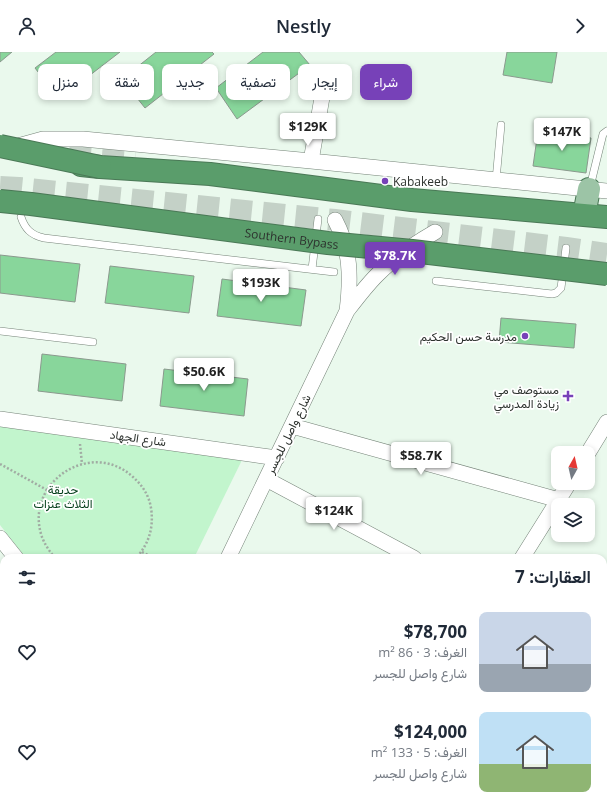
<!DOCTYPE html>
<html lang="ar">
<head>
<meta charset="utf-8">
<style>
  body { margin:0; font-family:"Open Sans",Vazirmatn,sans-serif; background:#f2f2f3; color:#1f2937; direction:rtl; height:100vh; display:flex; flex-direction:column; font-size:15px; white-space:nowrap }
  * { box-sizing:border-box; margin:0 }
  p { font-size:13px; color:#747a83 }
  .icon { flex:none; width:22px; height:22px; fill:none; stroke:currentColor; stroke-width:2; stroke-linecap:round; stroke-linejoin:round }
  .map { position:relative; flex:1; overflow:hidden; direction:ltr }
  .drawer { position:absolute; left:0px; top:502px; width:607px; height:256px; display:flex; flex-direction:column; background:#fff; border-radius:12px 12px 0 0; box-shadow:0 2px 6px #0003; direction:rtl }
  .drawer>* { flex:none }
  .guide { position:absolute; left:12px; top:12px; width:400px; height:36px; direction:rtl; display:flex; gap:8px }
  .needle { width:26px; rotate:8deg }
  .tools { position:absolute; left:551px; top:394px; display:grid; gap:8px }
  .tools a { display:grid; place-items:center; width:44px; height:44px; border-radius:8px; background:#fff; box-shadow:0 2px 6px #0003; font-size:20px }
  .price { position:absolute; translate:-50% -34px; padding:0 9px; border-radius:4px; background:#fff; color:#222; font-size:13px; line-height:26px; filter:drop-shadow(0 1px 2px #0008) }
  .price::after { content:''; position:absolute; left:50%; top:24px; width:12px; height:9px; margin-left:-6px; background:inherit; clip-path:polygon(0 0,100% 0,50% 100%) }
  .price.current { background:#7741b8; color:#fff }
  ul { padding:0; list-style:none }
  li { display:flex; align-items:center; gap:12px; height:100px; padding:0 16px }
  li span { display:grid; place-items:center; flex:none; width:112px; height:80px; border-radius:8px; color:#555 }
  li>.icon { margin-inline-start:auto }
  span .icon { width:48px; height:48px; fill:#fffc; stroke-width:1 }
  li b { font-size:17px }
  h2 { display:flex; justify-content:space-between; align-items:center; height:48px; padding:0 16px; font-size:17px }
  .pill { padding:0 14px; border-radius:8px; background:#fff; box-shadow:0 2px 6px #0003; font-size:14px; line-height:36px }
  .pill.current { background:#7741b8; color:#fff }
  header { display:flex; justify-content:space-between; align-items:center; height:52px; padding:0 16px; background:#fff; font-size:18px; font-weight:600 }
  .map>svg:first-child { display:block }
  .green { fill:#c2f5cd }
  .building { fill:#88d69b; stroke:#8b998e }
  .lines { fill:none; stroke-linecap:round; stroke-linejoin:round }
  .street-tunnel { stroke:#c4d1c7; stroke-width:15; stroke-dasharray:15 8; stroke-linecap:butt }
  .primary-tunnel { stroke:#c4d1c7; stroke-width:22; stroke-dasharray:22 11; stroke-linecap:butt }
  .lane-casing { stroke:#758378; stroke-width:8 }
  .street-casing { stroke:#758378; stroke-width:16 }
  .primary-casing { stroke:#4a7856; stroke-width:24 }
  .highway-casing { stroke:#4a7856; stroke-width:24 }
  .path { stroke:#a1aca3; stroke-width:2.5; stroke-dasharray:2 2; stroke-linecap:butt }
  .lane { stroke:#fff; stroke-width:7 }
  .street { stroke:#fff; stroke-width:15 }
  .primary { stroke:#9cc4a6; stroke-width:22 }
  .highway { stroke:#5a9d6b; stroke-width:22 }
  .highway-bridge-casing { stroke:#4a7856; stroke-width:24; stroke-linecap:butt }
  .highway-bridge { stroke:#5a9d6b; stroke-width:22 }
  .poi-dot { fill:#7741b8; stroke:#fff; stroke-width:1.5 }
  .labels { text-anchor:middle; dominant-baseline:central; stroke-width:3.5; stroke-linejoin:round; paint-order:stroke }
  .poi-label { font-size:12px; fill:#2d322e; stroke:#fff; text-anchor:end }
  .street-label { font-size:12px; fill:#2d322e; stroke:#fff }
  .park-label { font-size:12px; fill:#003d18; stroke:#fff }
</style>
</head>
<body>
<header><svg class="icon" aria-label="forward" viewBox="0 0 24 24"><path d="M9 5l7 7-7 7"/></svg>Nestly<svg class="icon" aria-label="person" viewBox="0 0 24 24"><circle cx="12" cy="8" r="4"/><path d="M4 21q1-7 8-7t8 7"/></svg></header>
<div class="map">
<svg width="607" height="758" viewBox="0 0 607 758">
  <rect width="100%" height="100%" fill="#eaf9ed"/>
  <path class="green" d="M 0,372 L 242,408 L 194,506 L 26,506 L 0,473 Z"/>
  <path class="building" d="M 0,0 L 12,0 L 0,10 Z
    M 56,0 L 120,0 L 59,47 L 35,16 Z
    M 156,0 L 212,0 L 214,2 L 145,56 L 122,27 Z
    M 263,0 L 299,0 L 310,13 L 237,67 L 216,36 Z
    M 507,0 L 557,0 L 552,31 L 503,23 Z
    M 538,79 L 591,86 L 586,121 L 533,114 Z
    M 0,203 L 80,212 L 75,250 L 0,241 Z
    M 110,214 L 194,224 L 189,261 L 105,251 Z
    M 222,227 L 306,238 L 301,274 L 217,264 Z
    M 501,266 L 576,272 L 574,296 L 499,290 Z
    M 42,302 L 126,312 L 122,349 L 38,339 Z
    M 164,317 L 248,327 L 244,364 L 160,354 Z
    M 0,566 L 4,567 L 4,608 L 0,607 Z"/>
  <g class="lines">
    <path class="street-tunnel" d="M 0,137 L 1,135"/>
    <path class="primary-tunnel" d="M 69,101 L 135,107
      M 0,135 L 19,136 L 335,168 L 566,196 L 607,202"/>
    <defs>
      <path id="lane" d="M 496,128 L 501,73
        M 590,135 L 602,86 L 603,82 L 607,79
        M 21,165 C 25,177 31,183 44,186 L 334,220
        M 312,217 L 318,167
        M 436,229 L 552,242 L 556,241 L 561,236 L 566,196
        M 0,279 L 93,290"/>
      <path id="street" d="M 14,95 L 43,87 L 83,87 L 311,109 L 607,139
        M 311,109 L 324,34
        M 335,168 C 351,198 351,226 347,259
        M 0,367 L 277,406
        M 292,374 L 559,448
        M 588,401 L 607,370
        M 266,427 L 414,506
        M 0,486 L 16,506
        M 228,506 L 347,259 C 357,246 366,234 377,223 C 394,206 414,192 435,180
        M 522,506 L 569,431
        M 0,689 L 4,694
        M 51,754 L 54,758
        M 303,754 L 310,758
        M 108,758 L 110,754
        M 368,758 L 371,754"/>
      <path id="primary" d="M 585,158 L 589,137"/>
      <path id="highway" d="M 81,113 L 100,115 L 210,122 L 412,148 L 607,165"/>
    </defs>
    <use href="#lane" class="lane-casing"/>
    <use href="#street" class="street-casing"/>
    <use href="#primary" class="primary-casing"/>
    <use href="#highway" class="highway-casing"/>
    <path class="path" d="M 80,392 L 82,412
      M 0,412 L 47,438
      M 142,500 L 154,506
      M 55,506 C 50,500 45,493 42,485 C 23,431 91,386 133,425 C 142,433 149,443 151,456 C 154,475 149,492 136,506"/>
    <use href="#lane" class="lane"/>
    <use href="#street" class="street"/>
    <use href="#primary" class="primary"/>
    <use href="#highway" class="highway"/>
    <defs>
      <g id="highway-bridge">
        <path d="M 0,94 L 100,115"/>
        <path id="s1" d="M 0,149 L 31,152 L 328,191 L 412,199 L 607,222"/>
      </g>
    </defs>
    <use href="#highway-bridge" class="highway-bridge-casing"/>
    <use href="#highway-bridge" class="highway-bridge"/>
  </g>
  <g class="poi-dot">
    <circle cx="385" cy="129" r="4"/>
    <circle cx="525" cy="284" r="4"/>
    <path d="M566 338h4v4h4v4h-4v4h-4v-4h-4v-4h4z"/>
  </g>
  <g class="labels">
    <g class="poi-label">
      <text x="393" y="129" text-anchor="start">Kabakeeb</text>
      <text x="517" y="284">مدرسة حسن الحكيم</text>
      <text x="559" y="337">مستوصف مي<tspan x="559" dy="14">زيادة المدرسي</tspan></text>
    </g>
    <g class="street-label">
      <text stroke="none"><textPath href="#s1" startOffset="294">Southern Bypass</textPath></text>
      <text transform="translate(288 382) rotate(-64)">شارع واصل للجسر</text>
      <text transform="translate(138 386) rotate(8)">شارع الجهاد</text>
    </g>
    <g class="park-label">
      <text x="63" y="437">حديقة<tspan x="63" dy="14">الثلاث عنزات</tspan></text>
    </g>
  </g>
</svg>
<div class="tools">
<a><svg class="needle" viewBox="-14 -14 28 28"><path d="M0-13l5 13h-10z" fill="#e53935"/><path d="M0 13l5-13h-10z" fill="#747a83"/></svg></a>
<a><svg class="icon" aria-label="layers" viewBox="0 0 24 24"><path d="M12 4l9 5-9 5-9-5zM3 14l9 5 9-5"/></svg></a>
</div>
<b class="price" style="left:308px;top:95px">$129K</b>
<b class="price" style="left:562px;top:100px">$147K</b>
<b class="price current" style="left:395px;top:224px">$78.7K</b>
<b class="price" style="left:261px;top:251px">$193K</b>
<b class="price" style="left:204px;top:340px">$50.6K</b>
<b class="price" style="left:421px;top:424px">$58.7K</b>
<b class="price" style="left:334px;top:479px">$124K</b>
<div class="guide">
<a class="pill current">شراء</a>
<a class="pill">إيجار</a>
<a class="pill">تصفية</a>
<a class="pill">جديد</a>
<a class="pill">شقة</a>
<a class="pill">منزل</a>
</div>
<section class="drawer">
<h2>العقارات: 7<svg class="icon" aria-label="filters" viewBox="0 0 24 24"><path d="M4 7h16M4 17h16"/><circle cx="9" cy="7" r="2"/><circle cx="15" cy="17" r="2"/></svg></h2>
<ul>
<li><span style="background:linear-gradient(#c9d6e8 65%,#9aa5b1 0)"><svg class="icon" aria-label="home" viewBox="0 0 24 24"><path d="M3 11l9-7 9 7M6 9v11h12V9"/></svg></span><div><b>$78,700</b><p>الغرف: 3 · 86 m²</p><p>شارع واصل للجسر</p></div><svg class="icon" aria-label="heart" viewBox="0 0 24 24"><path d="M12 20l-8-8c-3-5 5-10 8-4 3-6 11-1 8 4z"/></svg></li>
<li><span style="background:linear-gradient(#bfe0f5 65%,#8fb573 0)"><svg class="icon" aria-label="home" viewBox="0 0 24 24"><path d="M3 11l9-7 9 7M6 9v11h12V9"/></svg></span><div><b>$124,000</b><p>الغرف: 5 · 133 m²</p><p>شارع واصل للجسر</p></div><svg class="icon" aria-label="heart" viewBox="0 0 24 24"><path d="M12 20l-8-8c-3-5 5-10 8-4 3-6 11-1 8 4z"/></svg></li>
</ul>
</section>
</div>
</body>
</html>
